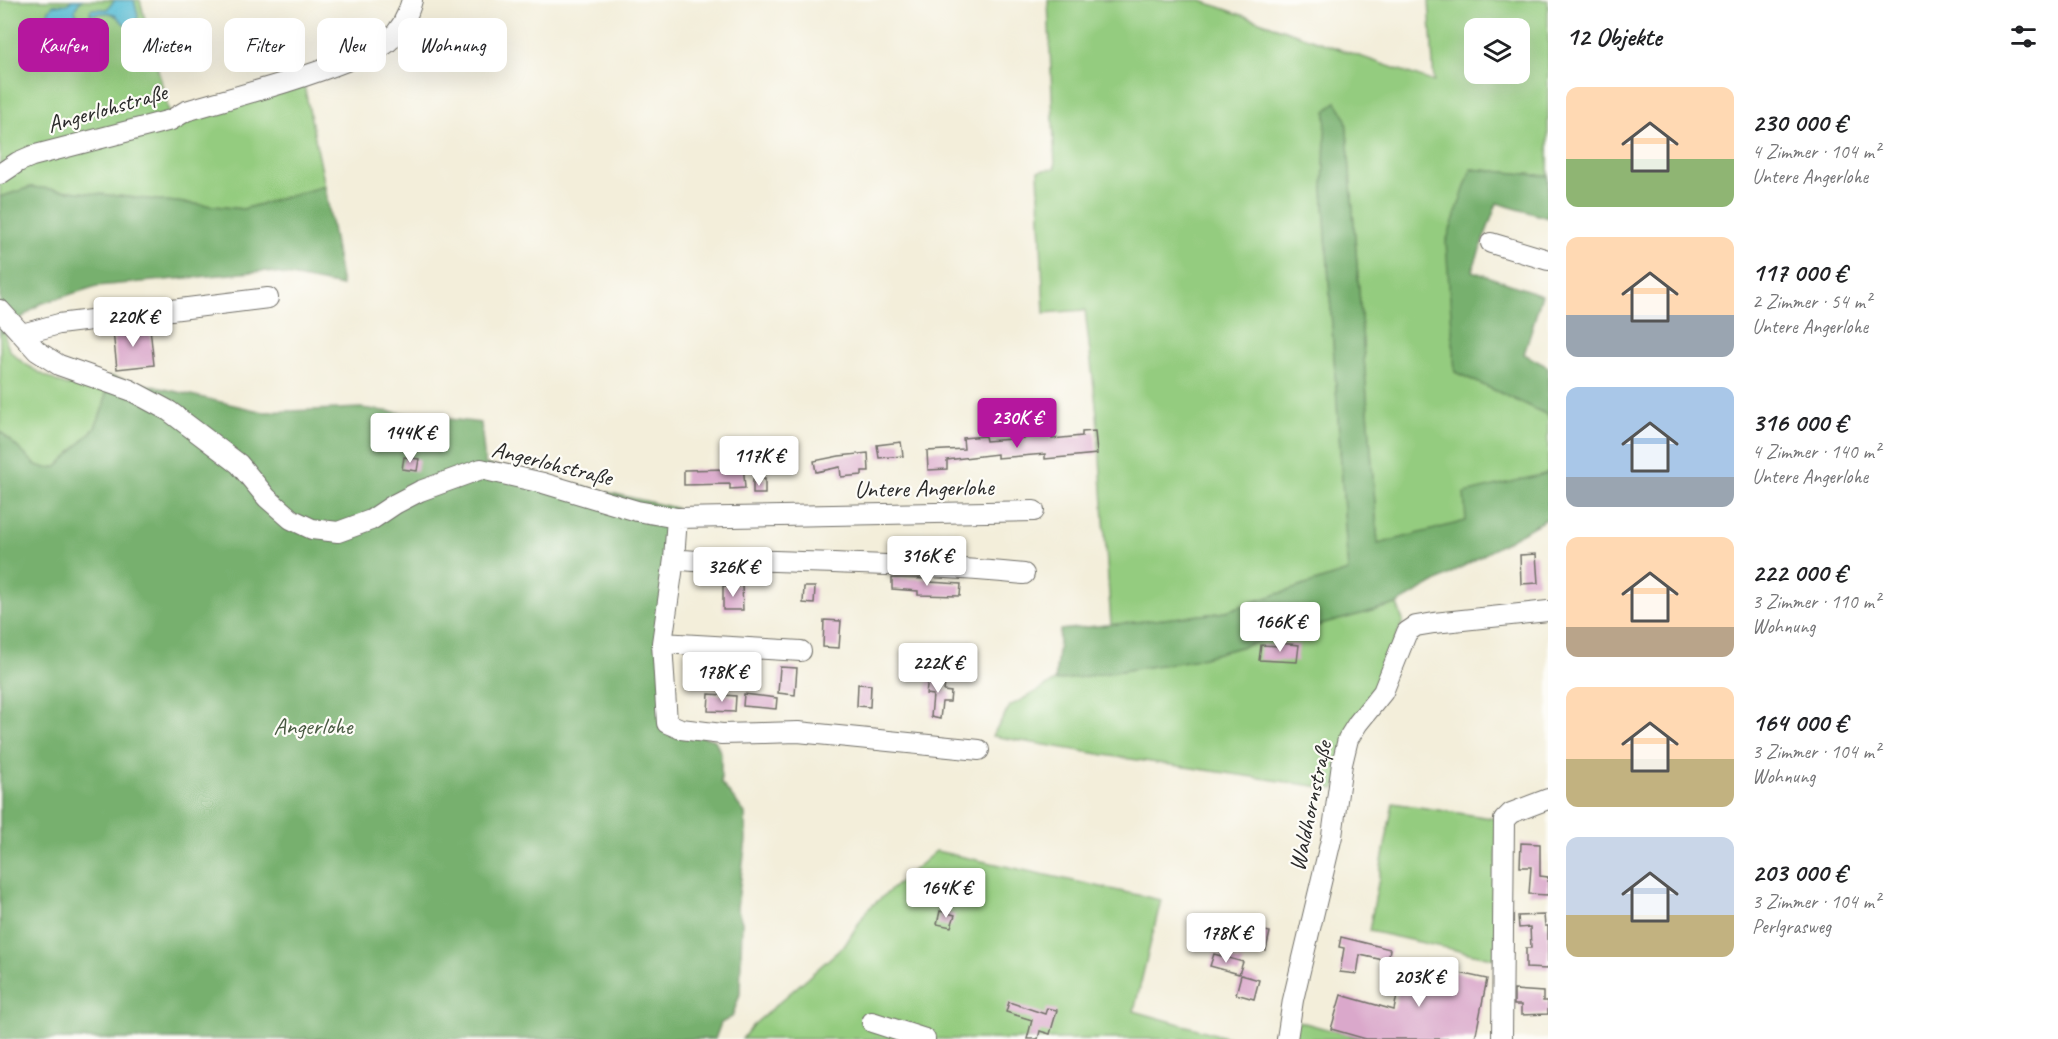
<!DOCTYPE html>
<html lang="de">
<head>
<meta charset="utf-8">
<style>
  body { margin:0; font-family:Caveat,sans-serif; background:#f6f6f6; color:#202124; height:100vh; display:flex; flex-direction:column; font-size:22px; white-space:nowrap }
  * { box-sizing:border-box; margin:0 }
  p { font-size:20px; color:#757577 }
  .icon { flex:none; width:33px; height:33px; fill:none; stroke:currentColor; stroke-width:2; stroke-linecap:round; stroke-linejoin:round }
  .map { position:relative; flex:1; overflow:hidden }
  .details { display:flex; flex-direction:column; background:#fff; width:510px }
  .details>* { flex:none }
  .hud { position:absolute; left:18px; top:18px; width:570px; height:54px; display:flex; gap:12px }
  .tools { position:absolute; left:1464px; top:18px; display:grid; gap:12px }
  .tools a { display:grid; place-items:center; width:66px; height:66px; border-radius:12px; background:#fff; box-shadow:0 6px 24px #0002; font-size:30px }
  .price { position:absolute; translate:-50% -51px; padding:0 14px; border-radius:6px; background:#fff; color:#222; font-size:20px; line-height:39px; filter:drop-shadow(0 2px 3px #0008) }
  .price::after { content:''; position:absolute; left:50%; top:36px; width:18px; height:14px; margin-left:-9px; background:inherit; clip-path:polygon(0 0,100% 0,50% 100%) }
  .price.on { background:#b5179e; color:#fff }
  ul { padding:0; list-style:none }
  li { display:flex; align-items:center; gap:18px; height:150px; padding:0 18px }
  li span { display:grid; place-items:center; flex:none; width:168px; height:120px; border-radius:12px; color:#555 }
  li>.icon { margin-inline-start:auto }
  span .icon { width:72px; height:72px; fill:#fffc; stroke-width:1 }
  li b { font-size:26px }
  h2 { display:flex; justify-content:space-between; align-items:center; height:72px; padding:0 18px; font-size:26px }
  .pill { padding:0 21px; border-radius:12px; background:#fff; box-shadow:0 6px 24px #0002; font-size:21px; line-height:54px }
  .pill.on { background:#b5179e; color:#fff }
  main { display:flex; flex:1; min-height:0 }
  .map>svg:first-child { display:block }
  .green { fill:#94cc7f; stroke:#607c55; stroke-width:1.5; fill-rule:evenodd }
  .forest { fill:#77b06e; stroke:#516e4c; stroke-width:1.5 }
  .water { fill:#58bed6; stroke:#427480; stroke-width:1.5 }
  .building { fill:#daa8cb }
  .lines { fill:none; stroke-linecap:round; stroke-linejoin:round }
  .minor-casing { stroke:#716f68; stroke-width:22 }
  .minor { stroke:#fff; stroke-width:20 }
  .labels { text-anchor:middle; dominant-baseline:central; stroke-width:4.5; stroke-linejoin:round; paint-order:stroke }
  .street-label { font-size:24px; fill:#2b2b2b; stroke:#fdfcf7 }
  .park-label { font-size:24px; fill:#4a5b44; stroke:#fdfcf7 }
</style>
</head>
<body>
<main>
<div class="map">
<svg width="1548" height="1039" viewBox="0 0 1548 1039">
  <rect width="100%" height="100%" fill="#fdfcf7"/>
  <filter id="ink" filterUnits="userSpaceOnUse"><feTurbulence type="fractalNoise" baseFrequency=".0167" numOctaves="2"/><feDisplacementMap in="SourceGraphic" scale="12" xChannelSelector="R" yChannelSelector="G"/><feConvolveMatrix kernelMatrix="1 2 1 2 8 2 1 2 1" color-interpolation-filters="sRGB"/></filter>
  <filter id="wash" filterUnits="userSpaceOnUse"><feTurbulence type="fractalNoise" baseFrequency=".008" numOctaves="4" result="noise"/><feDisplacementMap in="SourceGraphic" scale="24" xChannelSelector="R" yChannelSelector="G"/><feGaussianBlur stdDeviation="1.35" result="paint"/><feColorMatrix in="noise" values="0 0 0 0 0 0 0 0 0 0 0 0 0 0 0 0 0 1.4 0 .05"/><feComposite in="paint" operator="in"/></filter>
  <g filter="url(#wash)">
    <rect width="100%" height="100%" fill="#f3eeda"/>
    <path class="green" d="M 0,0 L 140,0 L 171,120 L 304,85 L 325,186 L 243,209 L 31,187 L 0,197 Z
      M 1048,0 L 1199,0 L 1434,82 L 1429,0 L 1548,0 L 1548,176 L 1471,169 L 1455,372 L 1548,415 L 1548,471 L 1545,474 L 1466,521 L 1378,545 L 1346,118 L 1336,102 L 1323,188 L 1348,571 L 1220,613 L 1111,625 L 1097,414 L 1085,310 L 1044,313 L 1038,171 L 1055,168 ZM 1474,28 L 1520,28 L 1520,74 L 1474,74 Z
      M 5,330 C 5,335 5,340 7,344 C 12,361 52,380 68,386 L 73,375 L 107,385 L 104,405 L 95,428 L 57,467 L 46,468 L 36,465 L 0,431 L 0,334 Z
      M 1397,604 L 1403,621 L 1335,789 L 1117,757 L 992,736 L 1010,706 L 1055,681 L 1193,660 Z
      M 1393,803 L 1497,819 L 1496,959 L 1369,931 Z
      M 936,851 L 1161,900 L 1134,1011 L 1233,1039 L 742,1039 L 751,1027 L 845,945 L 867,910 Z
      M 1294,1020 L 1363,1039 L 1293,1039 Z"/>
    <path class="forest" d="M 1336,102 L 1346,118 L 1378,544 L 1466,521 L 1464,493 L 1545,474 L 1548,471 L 1548,518 L 1397,604 L 1193,660 L 1055,681 L 1060,630 L 1220,613 L 1348,571 L 1323,188 L 1326,111 Z
      M 1471,169 L 1548,176 L 1548,218 L 1497,203 L 1472,271 L 1542,295 L 1524,354 L 1548,367 L 1548,415 L 1455,372 L 1446,242 Z
      M 325,186 L 342,286 L 265,271 L 97,286 L 40,304 L 0,334 L 0,197 L 31,187 L 243,209 Z
      M 109,376 L 264,412 L 361,408 L 481,423 L 485,464 L 676,508 L 665,726 L 715,740 L 721,754 L 721,783 L 745,813 L 746,840 L 737,908 L 742,922 L 740,994 L 732,1017 L 721,1023 L 715,1039 L 0,1039 L 0,431 L 36,465 L 46,468 L 57,467 L 95,428 L 104,405 Z"/>
    <path class="water" d="M 72,0 L 82,0 C 67,14 80,15 88,25 L 87,35 L 56,44 L 40,52 L 35,52 C 28,38 33,31 42,22 C 47,17 48,10 53,5 L 67,4 Z
      M 115,0 L 134,0 L 138,16 L 134,29 C 123,28 121,16 110,13 C 103,12 96,15 90,14 L 91,9 L 107,9 Z"/>
    <g id="blocks">
      <path class="building" d="M 150,328 L 154,365 L 117,369 L 113,331 Z
        M 1095,431 L 1097,454 L 1045,459 L 1045,454 L 997,458 L 997,454 L 947,460 L 947,469 L 928,470 L 927,451 L 964,449 L 963,438 L 985,436 L 986,441 L 1052,436 L 1052,439 L 1082,436 L 1082,432 Z
        M 901,442 L 903,456 L 879,458 L 877,445 Z
        M 868,453 L 869,471 L 862,471 L 862,475 L 841,477 L 840,467 L 816,472 L 814,461 L 839,456 Z
        M 404,457 L 419,459 L 417,471 L 402,469 Z
        M 743,462 L 745,488 L 730,489 L 730,484 L 684,485 L 684,470 L 729,469 L 729,463 Z
        M 753,479 L 765,479 L 765,494 L 753,494 Z
        M 1536,554 L 1538,583 L 1521,584 L 1520,555 Z
        M 892,578 L 929,579 L 929,582 L 961,584 L 960,596 L 918,595 L 918,591 L 892,589 Z
        M 742,585 L 743,610 L 723,610 L 723,586 Z
        M 804,587 L 815,587 L 814,604 L 803,603 Z
        M 824,620 L 841,621 L 839,648 L 823,647 Z
        M 1278,643 L 1299,645 L 1297,662 L 1259,660 L 1261,645 L 1278,646 Z
        M 687,660 L 720,662 L 719,671 L 699,670 L 699,676 L 686,675 Z
        M 780,667 L 797,668 L 795,695 L 778,693 Z
        M 933,673 L 946,675 L 944,691 L 951,692 L 950,702 L 942,702 L 940,719 L 931,717 L 933,695 L 926,694 L 928,678 L 932,678 Z
        M 858,684 L 871,685 L 870,707 L 857,706 Z
        M 709,694 L 736,696 L 735,712 L 708,711 Z
        M 744,694 L 777,698 L 776,709 L 743,706 Z
        M 1521,843 L 1540,844 L 1540,876 L 1548,877 L 1548,895 L 1529,894 L 1531,867 L 1520,867 Z
        M 940,911 L 955,915 L 951,927 L 937,924 Z
        M 1544,915 L 1545,926 L 1548,926 L 1548,969 L 1526,968 L 1526,948 L 1531,948 L 1530,927 L 1519,928 L 1518,916 Z
        M 1217,922 L 1270,932 L 1266,950 L 1248,946 L 1249,941 L 1215,934 Z
        M 1341,937 L 1390,949 L 1388,961 L 1360,955 L 1357,974 L 1340,972 L 1344,948 L 1339,947 Z
        M 1214,954 L 1243,962 L 1239,974 L 1210,966 Z
        M 1404,961 L 1487,979 L 1475,1039 L 1366,1039 L 1331,1029 L 1341,995 L 1394,1010 Z
        M 1241,975 L 1259,980 L 1254,999 L 1236,994 Z
        M 1514,990 L 1543,992 L 1543,1001 L 1548,1001 L 1548,1014 L 1521,1015 L 1521,1005 L 1514,1005 Z
        M 1009,1002 L 1045,1014 L 1047,1008 L 1057,1010 L 1050,1034 L 1040,1031 L 1038,1039 L 1027,1039 L 1032,1020 L 1006,1012 Z"/>
    </g>
  </g>
  <g filter="url(#ink)">
    <use href="#blocks" fill-opacity="0" stroke="#716f68" stroke-width="1.5"/>
    <g class="lines">
      <defs>
        <path id="minor" d="M 0,174 L 18,162 L 32,156 L 171,120 L 186,111 C 241,95 296,81 349,60 C 361,56 377,51 387,43 C 399,32 408,16 412,0
          M 1491,243 L 1548,260
          M 0,310 L 37,351 L 59,365 L 130,390 L 169,411 L 239,464 L 267,498 L 291,519 L 312,529 L 338,532 L 371,520 L 395,504 L 420,491 L 481,469 L 543,483 L 637,511 L 677,518 L 1034,511
          M 22,334 L 59,324 L 268,298
          M 677,518 L 674,559 L 662,643 L 667,723 L 681,729 L 722,734 L 798,732 L 979,750
          M 674,559 C 708,564 741,560 775,561 C 858,564 942,566 1024,574
          M 662,643 L 801,651
          M 872,1022 L 925,1039
          M 1287,1039 L 1293,1000 L 1332,836 L 1342,764 L 1348,739 L 1358,723 L 1383,692 L 1407,632 L 1416,626 L 1434,623 L 1548,611
          M 1502,1039 L 1504,820 L 1511,813 L 1548,799"/>
      </defs>
      <use href="#minor" class="minor-casing"/>
      <use href="#minor" class="minor"/>
    </g>
  </g>
  <g class="labels">
    <g class="street-label">
      <text transform="translate(107 108) rotate(-16)">Angerlohstraße</text>
      <text transform="translate(552 463) rotate(14)">Angerlohstraße</text>
      <text transform="translate(924 488) rotate(-1)">Untere Angerlohe</text>
      <text transform="translate(1310 806) rotate(-78)">Waldhornstraße</text>
    </g>
    <g class="park-label">
      <text x="313" y="726">Angerlohe</text>
    </g>
  </g>
</svg>
<div class="tools">
<a><svg class="icon" aria-label="layers" viewBox="0 0 24 24"><path d="M12 4l9 5-9 5-9-5zM3 14l9 5 9-5"/></svg></a>
</div>
<b class="price" style="left:133px;top:348px">220K €</b>
<b class="price on" style="left:1017px;top:449px">230K €</b>
<b class="price" style="left:410px;top:464px">144K €</b>
<b class="price" style="left:759px;top:487px">117K €</b>
<b class="price" style="left:927px;top:587px">316K €</b>
<b class="price" style="left:733px;top:598px">326K €</b>
<b class="price" style="left:1280px;top:653px">166K €</b>
<b class="price" style="left:938px;top:694px">222K €</b>
<b class="price" style="left:722px;top:703px">178K €</b>
<b class="price" style="left:946px;top:919px">164K €</b>
<b class="price" style="left:1226px;top:964px">178K €</b>
<b class="price" style="left:1419px;top:1008px">203K €</b>
<div class="hud">
<a class="pill on">Kaufen</a>
<a class="pill">Mieten</a>
<a class="pill">Filter</a>
<a class="pill">Neu</a>
<a class="pill">Wohnung</a>
</div>
</div>
<section class="details">
<h2>12 Objekte<svg class="icon" aria-label="filters" viewBox="0 0 24 24"><path d="M4 7h16M4 17h16"/><circle cx="9" cy="7" r="2"/><circle cx="15" cy="17" r="2"/></svg></h2>
<ul>
<li><span style="background:linear-gradient(#ffd9b3 60%,#8fb573 0)"><svg class="icon" aria-label="home" viewBox="0 0 24 24"><path d="M3 11l9-7 9 7M6 9v11h12V9"/></svg></span><div><b>230 000 €</b><p>4 Zimmer · 104 m²</p><p>Untere Angerlohe</p></div></li>
<li><span style="background:linear-gradient(#ffd9b3 65%,#9aa5b1 0)"><svg class="icon" aria-label="home" viewBox="0 0 24 24"><path d="M3 11l9-7 9 7M6 9v11h12V9"/></svg></span><div><b>117 000 €</b><p>2 Zimmer · 54 m²</p><p>Untere Angerlohe</p></div></li>
<li><span style="background:linear-gradient(#a9c7e8 75%,#9aa5b1 0)"><svg class="icon" aria-label="home" viewBox="0 0 24 24"><path d="M3 11l9-7 9 7M6 9v11h12V9"/></svg></span><div><b>316 000 €</b><p>4 Zimmer · 140 m²</p><p>Untere Angerlohe</p></div></li>
<li><span style="background:linear-gradient(#ffd9b3 75%,#b9a48a 0)"><svg class="icon" aria-label="home" viewBox="0 0 24 24"><path d="M3 11l9-7 9 7M6 9v11h12V9"/></svg></span><div><b>222 000 €</b><p>3 Zimmer · 110 m²</p><p>Wohnung</p></div></li>
<li><span style="background:linear-gradient(#ffd9b3 60%,#c2b280 0)"><svg class="icon" aria-label="home" viewBox="0 0 24 24"><path d="M3 11l9-7 9 7M6 9v11h12V9"/></svg></span><div><b>164 000 €</b><p>3 Zimmer · 104 m²</p><p>Wohnung</p></div></li>
<li><span style="background:linear-gradient(#c9d6e8 65%,#c2b280 0)"><svg class="icon" aria-label="home" viewBox="0 0 24 24"><path d="M3 11l9-7 9 7M6 9v11h12V9"/></svg></span><div><b>203 000 €</b><p>3 Zimmer · 104 m²</p><p>Perlgrasweg</p></div></li>
</ul>
</section>
</main>
</body>
</html>
